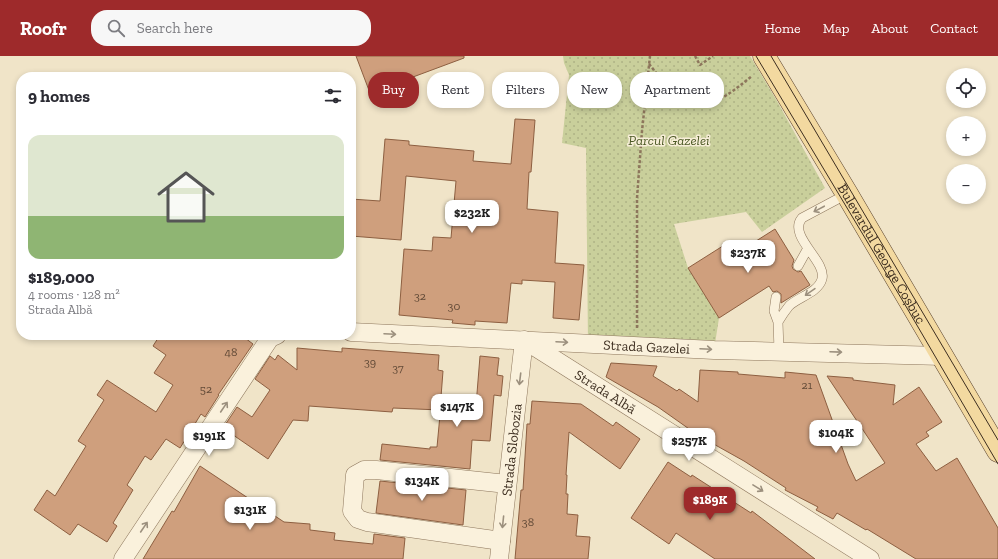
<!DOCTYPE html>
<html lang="en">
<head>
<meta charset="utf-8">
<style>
  body { margin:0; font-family:"Zilla Slab",serif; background:#f7f7f7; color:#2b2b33; height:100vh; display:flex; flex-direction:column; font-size:15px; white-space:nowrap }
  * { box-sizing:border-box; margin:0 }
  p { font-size:13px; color:#7c7c81 }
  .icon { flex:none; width:22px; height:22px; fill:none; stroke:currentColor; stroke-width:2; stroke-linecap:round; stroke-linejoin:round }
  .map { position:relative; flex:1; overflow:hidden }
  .sheet { position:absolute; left:16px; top:16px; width:340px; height:268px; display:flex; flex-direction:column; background:#fff; border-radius:16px; box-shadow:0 2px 6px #0003 }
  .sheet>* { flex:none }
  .top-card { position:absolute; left:368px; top:16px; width:380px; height:36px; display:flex; gap:8px }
  .fabs { position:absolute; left:946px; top:12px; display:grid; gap:8px }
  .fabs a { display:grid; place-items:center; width:40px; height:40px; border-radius:50%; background:#fff; box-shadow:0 2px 6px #0003; font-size:20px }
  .price { position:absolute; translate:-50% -34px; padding:0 9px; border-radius:8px; background:#fff; color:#222; font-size:13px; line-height:26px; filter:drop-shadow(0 1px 2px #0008) }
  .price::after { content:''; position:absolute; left:50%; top:24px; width:12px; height:9px; margin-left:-6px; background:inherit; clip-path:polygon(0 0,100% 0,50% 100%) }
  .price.current { background:#9e2a2b; color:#fff }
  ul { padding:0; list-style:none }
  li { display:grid; align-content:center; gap:8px; height:212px; padding:0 12px }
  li+li { border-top:1px solid #e1e1e2 }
  li span { display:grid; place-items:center; height:124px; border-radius:12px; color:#555 }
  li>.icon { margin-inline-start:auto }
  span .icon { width:72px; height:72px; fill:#fffc; stroke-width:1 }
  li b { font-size:17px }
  h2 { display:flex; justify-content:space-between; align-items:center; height:48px; padding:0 12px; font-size:17px }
  .chip { padding:0 14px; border-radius:16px; background:#fff; box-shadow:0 2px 6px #0003; font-size:14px; line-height:36px }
  .chip.current { background:#9e2a2b; color:#fff }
  header { display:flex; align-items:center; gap:24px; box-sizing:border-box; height:56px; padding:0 20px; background:#9e2a2b; color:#fff }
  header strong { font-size:19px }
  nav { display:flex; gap:22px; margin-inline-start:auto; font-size:14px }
  .search { width:280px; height:36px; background:#f7f7f7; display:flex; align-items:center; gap:10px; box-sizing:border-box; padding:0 14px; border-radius:16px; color:#7c7c81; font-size:15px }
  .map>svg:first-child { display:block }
  .park { fill:url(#park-dots) }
  .building { fill:#cf9f7d; stroke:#8d5f41 }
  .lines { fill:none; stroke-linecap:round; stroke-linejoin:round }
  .service-casing { stroke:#8d765c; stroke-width:10 }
  .minor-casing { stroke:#8d765c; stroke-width:19 }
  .primary-casing { stroke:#5b4430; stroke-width:23 }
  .path { stroke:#8d765c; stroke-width:2.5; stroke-dasharray:3 2; stroke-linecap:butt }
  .service { stroke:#faf1dc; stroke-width:9 }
  .minor { stroke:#faf1dc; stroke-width:18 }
  .primary { stroke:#f3d9a0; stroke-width:22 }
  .tram { stroke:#3d2e20; stroke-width:1 }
  .oneway { stroke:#9c907e }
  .labels { text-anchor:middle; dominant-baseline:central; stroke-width:3; stroke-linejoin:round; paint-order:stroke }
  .number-label { font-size:12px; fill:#624a37 }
  .park-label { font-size:14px; font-style:italic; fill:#4d5a26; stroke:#f7eed8 }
  .street-label { font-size:14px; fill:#3d2e20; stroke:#f7eed8 }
</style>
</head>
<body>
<header>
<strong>Roofr</strong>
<div class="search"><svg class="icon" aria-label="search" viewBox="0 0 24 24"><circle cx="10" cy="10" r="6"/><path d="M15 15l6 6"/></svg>Search here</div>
<nav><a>Home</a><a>Map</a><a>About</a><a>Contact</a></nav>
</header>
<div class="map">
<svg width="998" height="503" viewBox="0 0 998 503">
  <defs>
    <pattern id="park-dots" width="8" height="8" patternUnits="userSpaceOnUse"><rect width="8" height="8" fill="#c9cf9b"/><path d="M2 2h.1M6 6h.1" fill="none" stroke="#aeb285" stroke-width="1.8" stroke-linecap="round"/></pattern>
  </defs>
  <rect width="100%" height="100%" fill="#f0e4c8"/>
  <path class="park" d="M 563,0 L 750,0 L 777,45 L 825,132 L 762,176 L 746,156 L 674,168 L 688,212 L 719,262 L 714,294 L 588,288 L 586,92 L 562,87 L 569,19 L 564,7 Z"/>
  <path class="building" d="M 356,0 L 464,0 L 464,2 L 370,37 Z
    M 515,63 L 535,64 L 531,116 L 529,116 L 527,153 L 558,156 L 555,207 L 584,209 L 579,264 L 553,262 L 555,226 L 522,224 L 522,228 L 511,227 L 507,267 L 475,265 L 475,269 L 452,267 L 453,264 L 399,259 L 404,193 L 432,195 L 433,181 L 451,182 L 456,125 L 406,120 L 401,184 L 351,180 L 351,143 L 380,145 L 385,83 L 409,85 L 409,89 L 474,95 L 473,105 L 511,108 Z
    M 775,173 L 794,204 L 792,210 L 793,213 L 798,216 L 801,215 L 810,229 L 781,247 L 781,238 L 777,235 L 773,236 L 769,230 L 719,262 L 688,212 L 726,188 L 734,199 Z
    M 160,279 L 241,279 L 253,288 L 218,339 L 219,339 L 205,361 L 201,358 L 180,392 L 166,383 L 151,404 L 145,400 L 127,429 L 133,434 L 113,467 L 117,470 L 107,486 L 78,468 L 70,479 L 34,454 L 47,434 L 55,440 L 86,390 L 78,385 L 104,344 L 97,339 L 107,324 L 156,356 L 173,329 L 154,317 L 166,299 L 153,290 Z
    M 297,292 L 342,296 L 342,292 L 439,299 L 438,314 L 443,315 L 440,354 L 393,352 L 392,356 L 309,350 L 308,365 L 293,364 L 268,403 L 223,372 L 237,351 L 252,361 L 270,334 L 255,323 L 270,300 L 275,304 L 278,299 L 297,314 Z
    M 480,300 L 499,302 L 497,319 L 503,320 L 501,340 L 494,339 L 490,385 L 472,384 L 470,413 L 380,404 L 382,388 L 430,393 L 430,391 L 437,391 L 440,359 L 475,362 Z
    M 611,307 L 657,310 L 653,320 L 677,335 L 679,333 L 698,346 L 700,314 L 738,316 L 738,318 L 785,322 L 785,316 L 816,319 L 848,408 L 856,425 L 885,407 L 827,320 L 853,322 L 853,324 L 895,329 L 893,349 L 919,331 L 942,366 L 926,376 L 929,380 L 916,388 L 936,415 L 957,402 L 998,472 L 998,503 L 916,503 L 867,473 L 866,474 L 837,457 L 833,463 L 816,454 L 818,451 L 785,434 L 786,432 L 744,405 L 710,386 L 709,387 L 658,351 L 606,321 Z
    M 532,345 L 581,348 L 613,370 L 616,366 L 640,383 L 620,413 L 569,376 L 566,419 L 567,419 L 566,438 L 568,438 L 567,458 L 578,459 L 576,480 L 590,481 L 588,503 L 515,503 L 521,434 L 523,434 L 527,368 L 530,368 Z
    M 668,406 L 691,421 L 692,419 L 751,457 L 752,455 L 815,503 L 715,503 L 676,477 L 669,488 L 631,462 Z
    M 200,410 L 284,466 L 310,468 L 310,474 L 335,477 L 334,484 L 373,488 L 374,478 L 405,482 L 403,503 L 143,503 L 172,455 L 174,456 Z
    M 380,425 L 466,434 L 463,469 L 376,457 Z"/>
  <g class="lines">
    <defs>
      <path id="service" d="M 798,210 L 808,192
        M 776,241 L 774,255 L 778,266 L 779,295
        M 778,266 C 781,261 785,255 789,250 C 798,241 818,237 822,223 C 827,205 787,180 802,162 L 847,138"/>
      <g id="minor">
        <path id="s1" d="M 351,276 L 714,294 L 942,300"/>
        <path d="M 501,485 L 367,466 L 358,463 L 352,455 L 355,419 L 364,414 L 376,414 L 507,428"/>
        <path d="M 123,503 L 270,282 L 277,279"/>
        <path id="s2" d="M 499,503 L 524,284 L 870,503"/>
      </g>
      <g id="primary">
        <path id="s3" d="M 764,0 L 847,138 L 998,395"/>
      </g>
    </defs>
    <use href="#service" class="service-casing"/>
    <use href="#minor" class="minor-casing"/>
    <use href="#primary" class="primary-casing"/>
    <path class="path" d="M 695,0 L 700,9 L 713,0
      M 649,8 C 659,20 668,34 680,44 C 704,62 734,34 752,20
      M 637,272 L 637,142 L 642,75 L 650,0"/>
    <use href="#service" class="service"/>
    <use href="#minor" class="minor"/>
    <use href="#primary" class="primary"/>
    <path class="tram" d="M 756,0 L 904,247 L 998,408
      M 771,0 L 998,384"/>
  </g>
  <defs><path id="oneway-shaft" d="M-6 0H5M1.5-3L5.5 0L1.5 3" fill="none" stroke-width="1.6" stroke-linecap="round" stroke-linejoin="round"/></defs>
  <g class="oneway">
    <use href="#oneway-shaft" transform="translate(819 153) rotate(152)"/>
    <use href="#oneway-shaft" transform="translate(810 236) rotate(145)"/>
    <use href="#oneway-shaft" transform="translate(390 278) rotate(3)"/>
    <use href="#oneway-shaft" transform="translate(562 286) rotate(3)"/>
    <use href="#oneway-shaft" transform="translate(706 293) rotate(3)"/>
    <use href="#oneway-shaft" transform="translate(836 296) rotate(2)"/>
    <use href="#oneway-shaft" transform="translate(520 323) rotate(97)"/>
    <use href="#oneway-shaft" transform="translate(224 351) rotate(-56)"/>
    <use href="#oneway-shaft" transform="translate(758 432) rotate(32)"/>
    <use href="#oneway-shaft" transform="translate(503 466) rotate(96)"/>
    <use href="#oneway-shaft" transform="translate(144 471) rotate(-56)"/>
  </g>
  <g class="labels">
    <g class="number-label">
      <text x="420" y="240">32</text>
      <text x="454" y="250">30</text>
      <text x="231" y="296">48</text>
      <text x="370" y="306">39</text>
      <text x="398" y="312">37</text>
      <text x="807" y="329">21</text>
      <text x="206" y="333">52</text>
      <text x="528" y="466">38</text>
    </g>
    <g class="park-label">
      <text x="669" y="84">Parcul Gazelei</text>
    </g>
    <g class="street-label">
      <text stroke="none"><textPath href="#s3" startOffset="230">Bulevardul George Coșbuc</textPath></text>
      <text stroke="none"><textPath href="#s1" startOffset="296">Strada Gazelei</textPath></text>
      <text stroke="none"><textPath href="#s2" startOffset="317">Strada Albă</textPath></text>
      <text stroke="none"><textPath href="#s2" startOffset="110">Strada Slobozia</textPath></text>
    </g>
  </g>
</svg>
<div class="fabs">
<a><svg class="icon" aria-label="locate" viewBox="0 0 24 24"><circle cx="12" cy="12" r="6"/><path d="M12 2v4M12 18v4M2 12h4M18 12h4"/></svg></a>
<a>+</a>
<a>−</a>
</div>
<b class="price" style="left:472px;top:178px">$232K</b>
<b class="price" style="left:748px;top:218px">$237K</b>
<b class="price" style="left:457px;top:372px">$147K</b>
<b class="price" style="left:836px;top:398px">$104K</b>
<b class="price" style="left:209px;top:401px">$191K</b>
<b class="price" style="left:689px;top:406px">$257K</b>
<b class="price" style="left:422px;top:446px">$134K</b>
<b class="price current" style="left:710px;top:465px">$189K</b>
<b class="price" style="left:250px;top:475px">$131K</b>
<div class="top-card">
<a class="chip current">Buy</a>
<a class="chip">Rent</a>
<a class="chip">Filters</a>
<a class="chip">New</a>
<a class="chip">Apartment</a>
</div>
<section class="sheet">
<h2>9 homes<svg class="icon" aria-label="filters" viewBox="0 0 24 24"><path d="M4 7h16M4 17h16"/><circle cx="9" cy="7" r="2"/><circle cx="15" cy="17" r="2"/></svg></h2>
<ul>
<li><span style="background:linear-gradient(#dfe7d0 65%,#8fb573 0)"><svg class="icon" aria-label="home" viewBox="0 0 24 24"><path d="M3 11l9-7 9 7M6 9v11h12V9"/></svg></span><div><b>$189,000</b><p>4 rooms · 128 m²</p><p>Strada Albă</p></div></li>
</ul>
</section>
</div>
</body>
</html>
